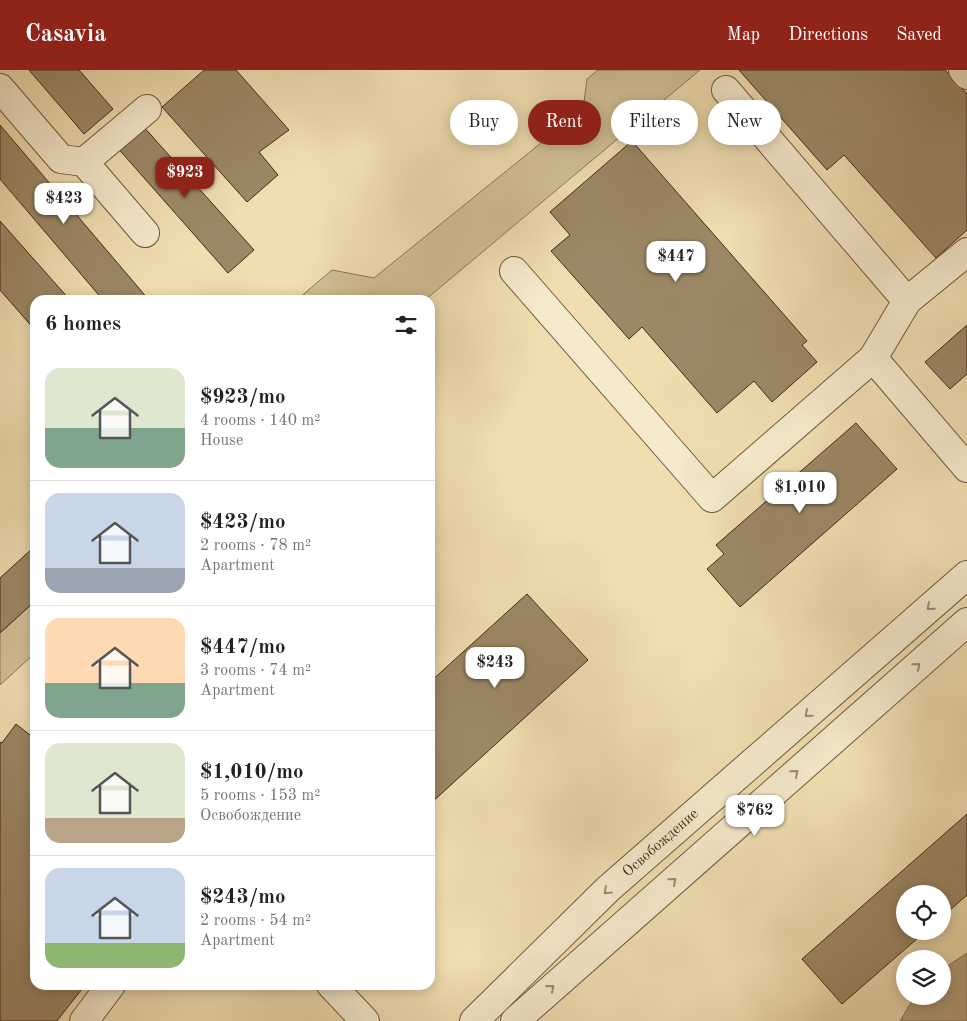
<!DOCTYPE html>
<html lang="en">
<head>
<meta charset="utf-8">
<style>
  body { margin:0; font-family:"Old Standard TT",serif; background:#f6f6f6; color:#202124; height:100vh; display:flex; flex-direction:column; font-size:19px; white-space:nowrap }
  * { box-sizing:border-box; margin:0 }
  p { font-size:16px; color:#757577 }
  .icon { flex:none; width:28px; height:28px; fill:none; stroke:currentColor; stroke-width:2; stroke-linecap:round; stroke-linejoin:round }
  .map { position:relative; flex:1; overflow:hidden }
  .details { position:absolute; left:30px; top:225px; width:405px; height:695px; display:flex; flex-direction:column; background:#fff; border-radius:15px; box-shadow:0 2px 12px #0003 }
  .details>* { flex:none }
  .hud { position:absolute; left:450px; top:30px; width:441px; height:45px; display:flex; gap:10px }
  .fabs { position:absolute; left:896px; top:815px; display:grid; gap:10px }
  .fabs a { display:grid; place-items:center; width:55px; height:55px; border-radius:50%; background:#fff; box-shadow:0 2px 12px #0003; font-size:25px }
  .price { position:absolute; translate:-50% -42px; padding:0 11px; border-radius:10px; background:#fff; color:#222; font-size:16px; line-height:32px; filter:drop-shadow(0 1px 2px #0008) }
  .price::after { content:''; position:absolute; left:50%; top:30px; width:15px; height:11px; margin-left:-8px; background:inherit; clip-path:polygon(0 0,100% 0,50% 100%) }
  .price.active { background:#8f2418; color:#fff }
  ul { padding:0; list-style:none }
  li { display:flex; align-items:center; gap:15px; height:125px; padding:0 15px }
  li+li { border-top:1px solid #e0e0e0 }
  li span { display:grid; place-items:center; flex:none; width:140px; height:100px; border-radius:15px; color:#555 }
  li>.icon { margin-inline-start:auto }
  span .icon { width:60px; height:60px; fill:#fffc; stroke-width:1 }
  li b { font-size:21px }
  h2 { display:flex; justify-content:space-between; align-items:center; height:60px; padding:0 15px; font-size:21px }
  .pill { padding:0 18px; border-radius:22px; background:#fff; box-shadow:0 2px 12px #0003; font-size:18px; line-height:45px }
  .pill.active { background:#8f2418; color:#fff }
  header { display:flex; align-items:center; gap:30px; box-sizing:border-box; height:70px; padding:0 25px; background:#8f2418; color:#fff }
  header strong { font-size:24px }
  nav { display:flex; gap:28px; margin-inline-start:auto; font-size:18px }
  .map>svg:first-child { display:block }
  .green { fill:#d2c096; stroke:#8a7656 }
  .water { fill:#b5a17c; stroke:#877253 }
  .building { fill:#9c8866; stroke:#422b15 }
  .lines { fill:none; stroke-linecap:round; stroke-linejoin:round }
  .minor-casing { stroke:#6e583c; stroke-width:30 }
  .minor { stroke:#f5eacc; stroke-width:28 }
  .oneway { stroke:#9c8a70 }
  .labels { text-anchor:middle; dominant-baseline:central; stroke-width:5; stroke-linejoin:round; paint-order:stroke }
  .street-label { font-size:15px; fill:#422b15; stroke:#f5eacc }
</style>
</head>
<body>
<header>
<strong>Casavia</strong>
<nav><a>Map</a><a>Directions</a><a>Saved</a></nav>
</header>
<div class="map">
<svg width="967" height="951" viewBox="0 0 967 951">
  <rect width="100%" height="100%" fill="#f0deb1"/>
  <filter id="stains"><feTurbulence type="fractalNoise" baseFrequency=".004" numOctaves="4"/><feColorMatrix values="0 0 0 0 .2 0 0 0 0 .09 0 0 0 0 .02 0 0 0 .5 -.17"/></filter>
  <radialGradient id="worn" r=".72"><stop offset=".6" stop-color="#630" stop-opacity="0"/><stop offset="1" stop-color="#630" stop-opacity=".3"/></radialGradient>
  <path class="green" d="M 598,0 L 700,0 L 425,230 L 284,230 L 299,228 L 332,200 L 374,208 L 583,39 L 587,9 Z
    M 35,531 L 35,583 L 0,615 L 0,563 Z"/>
  <path class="water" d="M 967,883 L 967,951 L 900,951 L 915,926 L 942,926 L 943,899 Z"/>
  <path class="building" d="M 29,0 L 79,0 L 113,39 L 84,64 Z
    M 204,0 L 236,0 L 289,60 L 259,82 L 278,105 L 247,132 L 162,37 Z
    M 739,0 L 945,0 L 967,24 L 967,160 L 936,188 L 844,85 L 827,100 Z
    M 0,55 L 149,230 L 103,230 L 0,109 Z
    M 142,55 L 254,180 L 228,203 L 115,75 Z
    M 632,71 L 807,271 L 802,275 L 817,292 L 772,332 L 754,311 L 717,343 L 642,257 L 629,269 L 551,181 L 570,165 L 550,142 Z
    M 0,151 L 70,230 L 35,230 L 35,260 L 0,220 Z
    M 967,255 L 967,304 L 950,319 L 925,292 Z
    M 856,353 L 897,399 L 740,537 L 707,499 L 724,484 L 716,475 Z
    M 35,476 L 35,531 L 0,563 L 0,508 Z
    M 527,524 L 588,590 L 430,734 L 430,612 Z
    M 16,654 L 35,669 L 35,915 L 85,915 L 57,951 L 0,951 L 0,672 L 2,673 Z
    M 967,744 L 967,825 L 942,847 L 942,824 L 905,824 L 905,861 L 926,861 L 842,934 L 802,889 Z"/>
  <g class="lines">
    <defs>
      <g id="minor">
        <path d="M 963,0 L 967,5"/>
        <path d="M 0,18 L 61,89 L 84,92 L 145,163"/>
        <path d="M 726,20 L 907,231"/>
        <path d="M 84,92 L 147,39"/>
        <path d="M 514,201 L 712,428 L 873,288 L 907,231 L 967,182"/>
        <path d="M 873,288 L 967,398"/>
        <path d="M 331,915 L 365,951"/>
        <path d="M 84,951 L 111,915"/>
        <path id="s1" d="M 474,951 L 608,819 L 967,505"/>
        <path d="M 515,951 L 967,552"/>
      </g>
    </defs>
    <use href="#minor" class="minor-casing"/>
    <use href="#minor" class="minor"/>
  </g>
  <defs><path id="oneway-chevron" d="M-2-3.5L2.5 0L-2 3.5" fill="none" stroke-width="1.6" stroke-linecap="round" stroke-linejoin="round" transform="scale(1.25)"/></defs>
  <g class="oneway">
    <use href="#oneway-chevron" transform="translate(930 537) rotate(139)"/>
    <use href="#oneway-chevron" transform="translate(917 596) rotate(-41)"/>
    <use href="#oneway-chevron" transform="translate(808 644) rotate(139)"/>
    <use href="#oneway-chevron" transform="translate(795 703) rotate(-41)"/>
    <use href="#oneway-chevron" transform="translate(673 811) rotate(-41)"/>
    <use href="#oneway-chevron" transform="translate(607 821) rotate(137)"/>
    <use href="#oneway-chevron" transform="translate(551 918) rotate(-41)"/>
  </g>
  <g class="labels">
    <g class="street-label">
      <text stroke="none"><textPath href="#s1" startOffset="258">Освобождение</textPath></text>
    </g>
  </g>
  <rect width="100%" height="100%" filter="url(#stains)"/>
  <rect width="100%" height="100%" fill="url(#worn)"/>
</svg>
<div class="fabs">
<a><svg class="icon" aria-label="locate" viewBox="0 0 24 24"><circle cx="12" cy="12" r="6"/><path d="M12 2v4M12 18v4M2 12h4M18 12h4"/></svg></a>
<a><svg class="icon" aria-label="layers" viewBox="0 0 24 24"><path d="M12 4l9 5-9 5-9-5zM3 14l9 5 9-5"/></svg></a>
</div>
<b class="price active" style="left:185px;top:129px">$923</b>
<b class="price" style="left:64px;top:155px">$423</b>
<b class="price" style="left:676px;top:213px">$447</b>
<b class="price" style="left:800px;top:444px">$1,010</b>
<b class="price" style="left:495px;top:619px">$243</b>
<b class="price" style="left:755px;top:767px">$762</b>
<div class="hud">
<a class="pill">Buy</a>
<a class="pill active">Rent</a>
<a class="pill">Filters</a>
<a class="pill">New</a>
</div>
<section class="details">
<h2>6 homes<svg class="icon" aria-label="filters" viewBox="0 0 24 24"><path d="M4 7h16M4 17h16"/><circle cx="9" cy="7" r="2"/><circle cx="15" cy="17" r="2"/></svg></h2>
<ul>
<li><span style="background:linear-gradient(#dfe7d0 60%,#7fa58c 0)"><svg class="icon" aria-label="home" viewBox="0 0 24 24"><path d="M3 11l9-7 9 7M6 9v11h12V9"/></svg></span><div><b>$923/mo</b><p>4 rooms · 140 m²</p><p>House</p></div></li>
<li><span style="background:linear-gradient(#c9d6e8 75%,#9aa5b1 0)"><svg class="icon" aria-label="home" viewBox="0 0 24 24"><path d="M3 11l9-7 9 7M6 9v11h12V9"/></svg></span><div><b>$423/mo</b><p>2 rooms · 78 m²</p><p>Apartment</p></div></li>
<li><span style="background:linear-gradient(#ffd9b3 65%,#7fa58c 0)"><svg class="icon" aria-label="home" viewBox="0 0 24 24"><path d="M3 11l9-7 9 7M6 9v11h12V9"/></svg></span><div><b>$447/mo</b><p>3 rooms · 74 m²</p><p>Apartment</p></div></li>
<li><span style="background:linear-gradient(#dfe7d0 75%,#b9a48a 0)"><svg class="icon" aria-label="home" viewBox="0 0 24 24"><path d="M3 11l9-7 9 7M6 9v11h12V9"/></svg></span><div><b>$1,010/mo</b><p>5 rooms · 153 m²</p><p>Освобождение</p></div></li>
<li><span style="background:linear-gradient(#c9d6e8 75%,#8fb573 0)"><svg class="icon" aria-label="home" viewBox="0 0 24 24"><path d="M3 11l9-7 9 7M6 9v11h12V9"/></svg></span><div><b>$243/mo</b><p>2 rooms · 54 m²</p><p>Apartment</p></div></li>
</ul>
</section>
</div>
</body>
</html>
